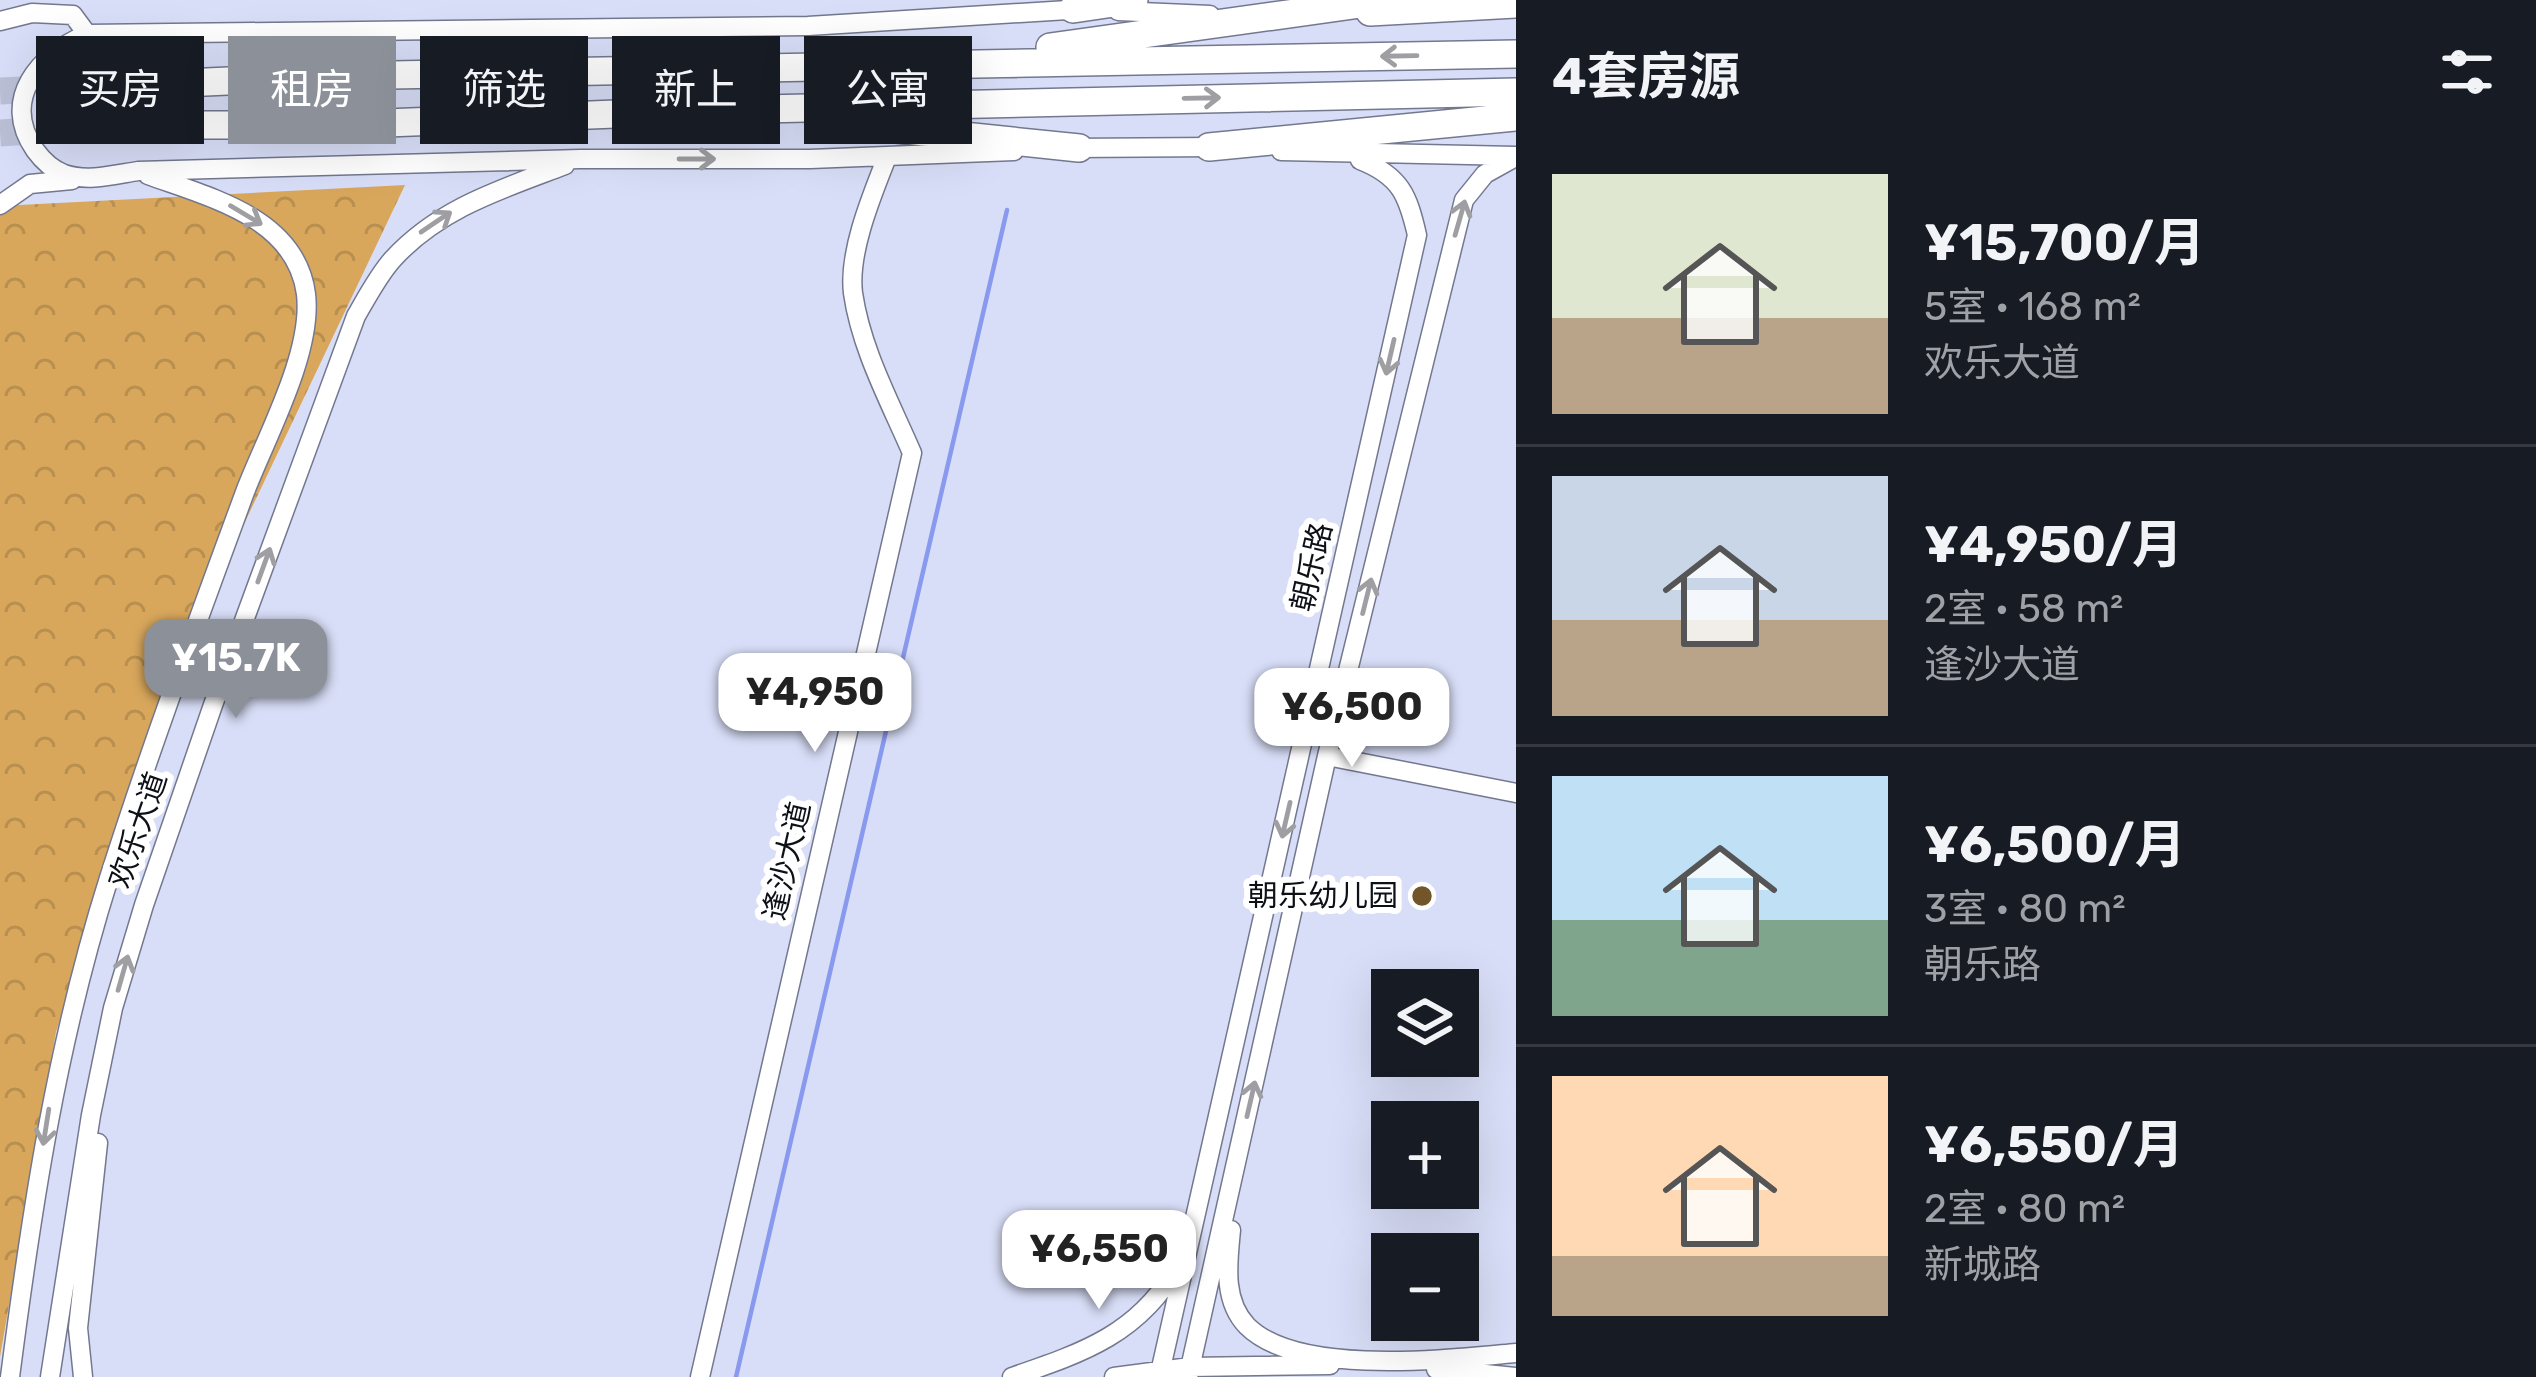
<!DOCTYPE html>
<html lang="zh">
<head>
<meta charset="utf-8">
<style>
  body { margin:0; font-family:Rubik,"Noto Sans SC",sans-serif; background:#20242c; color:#f1f3f6; height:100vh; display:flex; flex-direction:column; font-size:45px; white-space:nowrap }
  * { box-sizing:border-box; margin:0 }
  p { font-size:39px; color:#9ea1a6 }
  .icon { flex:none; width:66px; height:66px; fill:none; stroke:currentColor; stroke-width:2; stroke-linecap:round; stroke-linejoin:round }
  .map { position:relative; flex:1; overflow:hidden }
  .panel { display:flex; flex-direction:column; background:#171b24; width:1020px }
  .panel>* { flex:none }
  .banner { position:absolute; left:36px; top:36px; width:1140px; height:108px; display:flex; gap:24px }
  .fabs { position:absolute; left:1371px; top:969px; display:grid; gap:24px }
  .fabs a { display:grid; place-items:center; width:108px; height:108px; border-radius:0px; background:#171b24; box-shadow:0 12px 48px #0002; font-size:60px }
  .price { position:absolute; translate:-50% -102px; padding:0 27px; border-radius:24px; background:#fff; color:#222; font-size:39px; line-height:78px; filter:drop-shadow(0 3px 6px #0008) }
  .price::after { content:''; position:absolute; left:50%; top:72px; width:36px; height:27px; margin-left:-18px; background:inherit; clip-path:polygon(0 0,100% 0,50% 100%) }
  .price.selected { background:#8c9099; color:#fff }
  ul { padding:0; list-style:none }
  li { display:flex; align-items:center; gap:36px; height:300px; padding:0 36px }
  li+li { border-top:3px solid #363941 }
  li span { display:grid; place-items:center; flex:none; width:336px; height:240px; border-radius:0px; color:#555 }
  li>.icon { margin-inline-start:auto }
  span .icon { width:144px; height:144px; fill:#fffc; stroke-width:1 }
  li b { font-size:51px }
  h2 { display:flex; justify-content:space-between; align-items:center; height:144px; padding:0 36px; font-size:51px }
  .tag { padding:0 42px; border-radius:0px; background:#171b24; box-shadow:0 12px 48px #0002; font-size:42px; line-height:108px }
  .tag.selected { background:#8c9099; color:#fff }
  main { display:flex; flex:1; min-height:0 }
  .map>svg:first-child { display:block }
  .park { fill:url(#park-crowns) }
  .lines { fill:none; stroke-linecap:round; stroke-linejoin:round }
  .stream { stroke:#8999ee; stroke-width:4.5 }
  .highway-tunnel { stroke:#babfd6; stroke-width:27; stroke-dasharray:27 14; stroke-linecap:butt }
  .minor-casing { stroke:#73788f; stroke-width:21 }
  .highway-casing { stroke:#73788f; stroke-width:30 }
  .minor { stroke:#fff; stroke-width:18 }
  .highway { stroke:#fff; stroke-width:27 }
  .oneway { stroke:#9f9fa3 }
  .poi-dot { fill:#725529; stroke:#fff; stroke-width:4.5 }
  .labels { text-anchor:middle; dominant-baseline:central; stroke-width:12; stroke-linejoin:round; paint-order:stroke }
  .street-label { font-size:30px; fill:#0e1018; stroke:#fff }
  .poi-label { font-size:30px; fill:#0e1018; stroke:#fff; text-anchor:end }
</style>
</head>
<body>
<main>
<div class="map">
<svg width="1516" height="1377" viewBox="0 0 1516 1377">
  <defs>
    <pattern id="park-crowns" width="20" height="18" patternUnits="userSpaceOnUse" patternTransform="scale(3)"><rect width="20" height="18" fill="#d8a75c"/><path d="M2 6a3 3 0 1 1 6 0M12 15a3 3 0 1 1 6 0" fill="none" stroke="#b88f4f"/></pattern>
  </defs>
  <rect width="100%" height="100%" fill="#d8def7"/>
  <path class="park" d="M 405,185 L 169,682 L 56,1032 L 0,1357 L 0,206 Z"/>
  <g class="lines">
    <path class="stream" d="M 736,1377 L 1007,210"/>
    <path class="highway-tunnel" d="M 0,91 L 117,86
      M 0,133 L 120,125"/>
    <defs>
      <path id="minor" d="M 1118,11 L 1210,15
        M 0,21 L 32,13 L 73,15 L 87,34
        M 1071,148 L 1217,147
        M 1014,151 L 810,159 L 580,159 L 138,171 C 113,175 88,182 64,174 C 51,169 43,161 35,150 C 0,99 39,55 87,34 L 808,26 L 1084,9
        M 1281,151 L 1516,156
        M 0,205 L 30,184 L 72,180
        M 1327,756 L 1516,793
        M 1231,1230 C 1228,1262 1222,1300 1247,1326 C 1298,1377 1449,1359 1516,1353
        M 1436,1369 L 1515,1377
        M 10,1377 C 32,1207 57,1042 109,878 C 150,749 198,620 245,492 C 266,437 313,353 306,294 C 296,217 208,197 148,175
        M 50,1377 L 91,1115 L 113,1008 L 144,905 L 213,705 L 356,316 C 367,297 378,276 392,260 C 439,208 502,189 565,165
        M 83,1377 L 78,1328 L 98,1143
        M 700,1377 L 912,453 C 890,402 861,349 853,293 C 848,252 872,195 887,157
        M 1012,1377 C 1082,1353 1140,1334 1178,1265
        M 1114,1377 L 1190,1367 L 1330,1365
        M 1159,1377 L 1417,235 C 1408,196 1401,176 1360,160
        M 1188,1377 L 1327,756 L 1464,200 L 1485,174 L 1512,159"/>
      <path id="highway" d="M 1073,9 L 1134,0
        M 1370,12 L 1516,4
        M 1050,47 L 1389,0
        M 117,86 L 340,76 L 1516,54
        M 828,122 L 1079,148
        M 120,125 L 335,125 L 717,110 L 1516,92
        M 1209,147 L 1516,117"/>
    </defs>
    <use href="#minor" class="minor-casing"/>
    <use href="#highway" class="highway-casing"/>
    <use href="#minor" class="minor"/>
    <use href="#highway" class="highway"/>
  </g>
  <defs><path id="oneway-shaft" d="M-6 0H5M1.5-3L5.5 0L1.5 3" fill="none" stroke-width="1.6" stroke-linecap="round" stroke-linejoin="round" transform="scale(3)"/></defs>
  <g class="oneway">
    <use href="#oneway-shaft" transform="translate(1399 56) rotate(179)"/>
    <use href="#oneway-shaft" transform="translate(1202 98) rotate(-1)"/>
    <use href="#oneway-shaft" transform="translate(697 159)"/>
    <use href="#oneway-shaft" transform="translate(246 215) rotate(31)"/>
    <use href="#oneway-shaft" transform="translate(1460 218) rotate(-74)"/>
    <use href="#oneway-shaft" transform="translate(436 222) rotate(-34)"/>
    <use href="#oneway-shaft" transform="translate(1390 357) rotate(103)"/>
    <use href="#oneway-shaft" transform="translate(264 565) rotate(-70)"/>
    <use href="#oneway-shaft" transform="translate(1367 596) rotate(-76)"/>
    <use href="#oneway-shaft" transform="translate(1286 820) rotate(103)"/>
    <use href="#oneway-shaft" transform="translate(123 973) rotate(-74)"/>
    <use href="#oneway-shaft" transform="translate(1251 1099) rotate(-77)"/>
    <use href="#oneway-shaft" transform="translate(46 1127) rotate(99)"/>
  </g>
  <circle class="poi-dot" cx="1422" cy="896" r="12"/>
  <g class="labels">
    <g class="street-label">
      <text transform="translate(1312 567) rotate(-77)">朝乐路</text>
      <text transform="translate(138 830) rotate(-71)">欢乐大道</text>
      <text transform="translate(787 861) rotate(-77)">逢沙大道</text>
    </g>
    <g class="poi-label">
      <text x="1398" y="896">朝乐幼儿园</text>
    </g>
  </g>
</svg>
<div class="fabs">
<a><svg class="icon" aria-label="layers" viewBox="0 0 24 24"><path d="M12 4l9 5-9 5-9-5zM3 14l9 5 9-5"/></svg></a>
<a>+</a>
<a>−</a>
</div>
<b class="price selected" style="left:236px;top:721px">¥15.7K</b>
<b class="price" style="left:815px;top:755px">¥4,950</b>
<b class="price" style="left:1352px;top:770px">¥6,500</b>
<b class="price" style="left:1099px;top:1312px">¥6,550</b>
<div class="banner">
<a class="tag">买房</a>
<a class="tag selected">租房</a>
<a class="tag">筛选</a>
<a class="tag">新上</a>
<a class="tag">公寓</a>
</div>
</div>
<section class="panel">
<h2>4套房源<svg class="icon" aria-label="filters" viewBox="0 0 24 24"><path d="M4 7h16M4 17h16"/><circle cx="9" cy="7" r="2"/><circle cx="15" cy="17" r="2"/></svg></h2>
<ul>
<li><span style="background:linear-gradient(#dfe7d0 60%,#b9a48a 0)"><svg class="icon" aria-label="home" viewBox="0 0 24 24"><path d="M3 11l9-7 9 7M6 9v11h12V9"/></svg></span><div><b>¥15,700/月</b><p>5室 · 168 m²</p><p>欢乐大道</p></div></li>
<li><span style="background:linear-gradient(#c9d6e8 60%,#b9a48a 0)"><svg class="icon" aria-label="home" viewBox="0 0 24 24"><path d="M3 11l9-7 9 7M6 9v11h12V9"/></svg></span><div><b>¥4,950/月</b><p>2室 · 58 m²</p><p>逢沙大道</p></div></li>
<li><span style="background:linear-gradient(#bfe0f5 60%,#7fa58c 0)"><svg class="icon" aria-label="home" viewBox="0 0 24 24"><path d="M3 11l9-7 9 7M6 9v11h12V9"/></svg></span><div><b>¥6,500/月</b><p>3室 · 80 m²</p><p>朝乐路</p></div></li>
<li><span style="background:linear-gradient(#ffd9b3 75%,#b9a48a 0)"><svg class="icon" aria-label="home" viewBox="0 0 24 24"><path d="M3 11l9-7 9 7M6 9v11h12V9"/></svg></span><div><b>¥6,550/月</b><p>2室 · 80 m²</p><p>新城路</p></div></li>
</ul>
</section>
</main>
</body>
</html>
